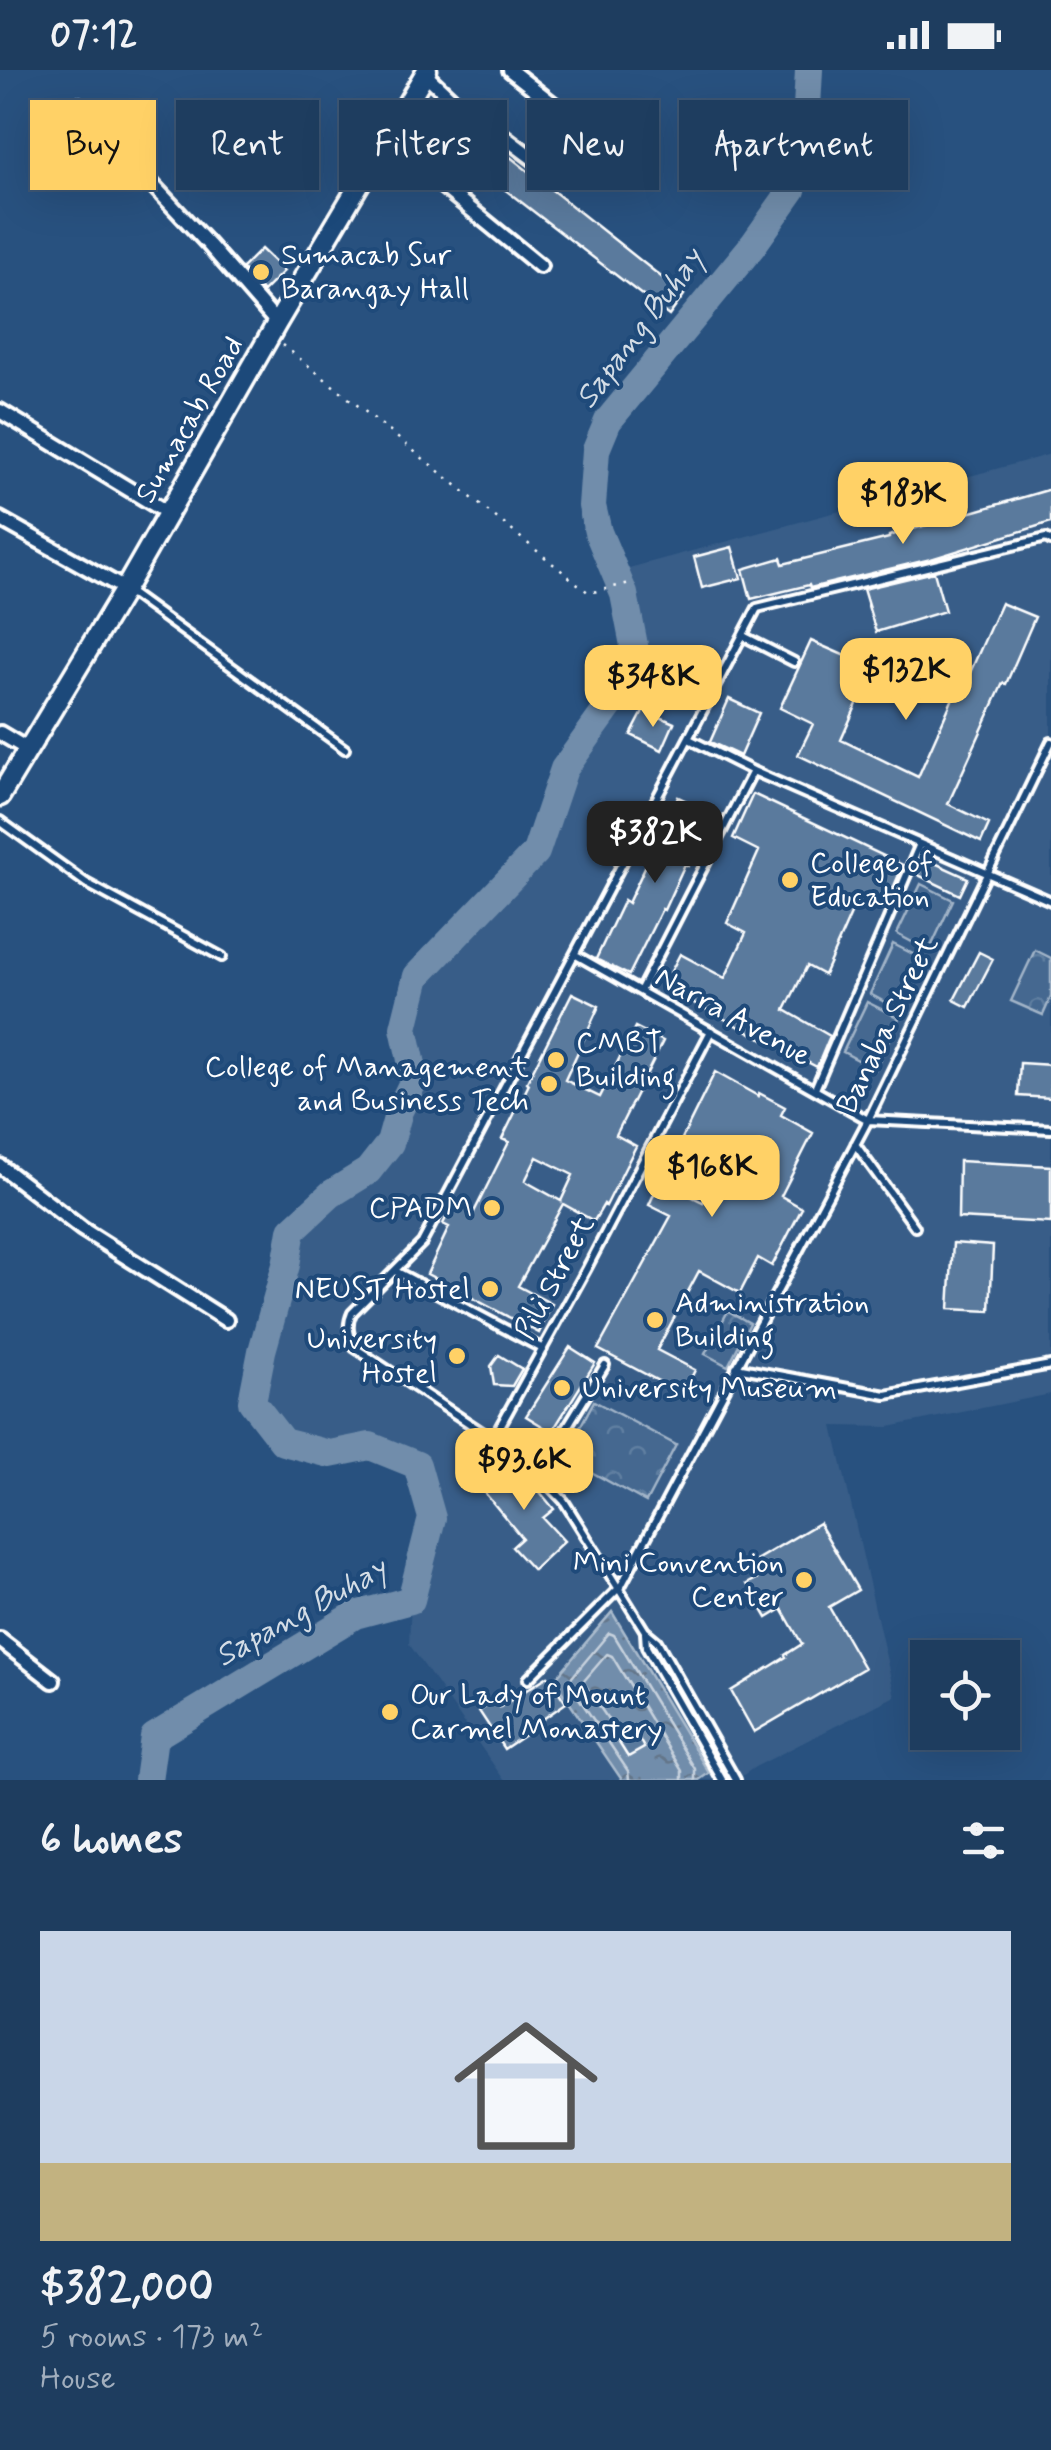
<!DOCTYPE html>
<html lang="en">
<head>
<meta charset="utf-8">
<style>
  body { margin:0; font-family:Mynerve,sans-serif; background:#2b4868; color:#f1f3f6; height:100vh; display:flex; flex-direction:column; font-size:38px; white-space:nowrap }
  * { box-sizing:border-box; margin:0 }
  p { font-size:32px; color:#a1aebd }
  .icon { flex:none; width:55px; height:55px; fill:none; stroke:currentColor; stroke-width:2; stroke-linecap:round; stroke-linejoin:round }
  .map { position:relative; height:1710px; overflow:hidden }
  .sheet { display:flex; flex-direction:column; background:#1e3d5f; flex:1 }
  .sheet>* { flex:none }
  .hud { position:absolute; left:30px; top:30px; width:992px; height:90px; display:flex; gap:20px }
  .controls { position:absolute; left:910px; top:1570px; display:grid; gap:20px }
  .controls a { display:grid; place-items:center; width:110px; height:110px; border-radius:0px; background:#1e3d5f; box-shadow:0 10px 40px #0002,0 0 0 2px #3c5674; font-size:50px }
  .price { position:absolute; translate:-50% -85px; padding:0 22px; border-radius:20px; background:#ffd166; color:#111; font-size:32px; line-height:65px; filter:drop-shadow(0 2px 5px #0008) }
  .price::after { content:''; position:absolute; left:50%; top:60px; width:30px; height:22px; margin-left:-15px; background:inherit; clip-path:polygon(0 0,100% 0,50% 100%) }
  .price.selected { background:#222; color:#fff }
  ul { padding:0; list-style:none }
  li { display:grid; align-content:center; gap:20px; height:530px; padding:0 40px }
  li+li { border-top:2px solid #3c5674 }
  li span { display:grid; place-items:center; height:310px; border-radius:0px; color:#555 }
  li>.icon { margin-inline-start:auto }
  span .icon { width:180px; height:180px; fill:#fffc; stroke-width:1 }
  li b { font-size:42px }
  h2 { display:flex; justify-content:space-between; align-items:center; height:120px; padding:0 40px; font-size:42px }
  .tag { padding:0 35px; border-radius:0px; background:#1e3d5f; box-shadow:0 10px 40px #0002,0 0 0 2px #3c5674; font-size:35px; line-height:90px }
  .tag.selected { background:#ffd166; color:#111 }
  .status { display:flex; justify-content:space-between; align-items:center; height:70px; padding:0 50px; background:#1e3d5f; direction:ltr }
  .status svg { height:28px; fill:currentColor }
  .map>svg:first-child { display:block }
  .built { fill:#375d88 }
  .grass { fill:#446890; stroke:#a2b4c8; stroke-width:2.5 }
  .park { fill:url(#park-crowns); stroke:#a2b4c8; stroke-width:2.5 }
  .water { fill:url(#water-ripples); stroke:#aabbcd; stroke-width:2.5 }
  .lines { fill:none; stroke-linecap:round; stroke-linejoin:round }
  .shore { stroke:#c6d1dd; stroke-width:2.5 }
  .river { stroke:#718dab; stroke-width:28 }
  .building { fill:#5a7a9d; stroke:#fff; stroke-width:2.5; fill-rule:evenodd }
  .lane-casing { stroke:#fff; stroke-width:14 }
  .street-casing { stroke:#fff; stroke-width:20 }
  .secondary-casing { stroke:#fff; stroke-width:25 }
  .path { stroke:#fff; stroke-width:2.5; stroke-dasharray:2.5 8; stroke-linecap:butt }
  .lane { stroke:#1f4a7a; stroke-width:6 }
  .street { stroke:#1f4a7a; stroke-width:12 }
  .secondary { stroke:#1f4a7a; stroke-width:18 }
  .poi-dot { fill:#ffd166; stroke:#1f4a7a; stroke-width:4 }
  .labels { text-anchor:middle; dominant-baseline:central; stroke-width:8; stroke-linejoin:round; paint-order:stroke }
  .poi-label { font-size:30px; fill:#fff; stroke:#1f4a7a; text-anchor:start }
  .street-label { font-size:30px; fill:#fff; stroke:#1f4a7a }
  .water-label { font-size:32px; font-style:italic; fill:#d4dde6; stroke:#1f4a7a }
</style>
</head>
<body>
<div class="status"><b>07:12</b><svg viewBox="0 0 49 12"><path d="M0 12V9h3v3zM5 12V6h3v6zM10 12V3h3v9zM15 12V0h3v12zM26 1h20v11H26zM47 4h2v5h-2z"/></svg></div>
<div class="map">
<svg width="1051" height="1710" viewBox="0 0 1051 1710">
  <defs>
    <pattern id="park-crowns" width="20" height="18" patternUnits="userSpaceOnUse" patternTransform="scale(2.5)"><rect width="20" height="18" fill="#446890"/><path d="M2 6a3 3 0 1 1 6 0M12 15a3 3 0 1 1 6 0" fill="none" stroke="#607fa1"/></pattern>
    <pattern id="water-ripples" width="26" height="14" patternUnits="userSpaceOnUse" patternTransform="scale(2.5)"><rect width="26" height="14" fill="#718dab"/><path d="M2 4q2-2 4 0t4 0M15 11q2-2 4 0t4 0" fill="none" stroke="#64768a"/></pattern>
  </defs>
  <rect width="100%" height="100%" fill="#28517f"/>
  <filter id="ink" filterUnits="userSpaceOnUse"><feTurbulence type="fractalNoise" baseFrequency=".01" numOctaves="2"/><feDisplacementMap in="SourceGraphic" scale="20" xChannelSelector="R" yChannelSelector="G"/><feConvolveMatrix kernelMatrix="1 2 1 2 8 2 1 2 1" color-interpolation-filters="sRGB"/></filter>
  <g filter="url(#ink)">
    <path class="built" d="M 1051,384 L 1051,1324 L 889,1357 L 833,1356 L 895,1626 L 755,1697 L 736,1710 L 504,1710 L 409,1574 L 411,1530 L 432,1448 L 417,1395 L 370,1376 L 330,1384 L 283,1372 L 252,1333 L 262,1281 L 286,1195 L 292,1160 L 331,1124 L 368,1101 L 390,1073 L 399,1041 L 415,1008 L 404,958 L 417,906 L 536,782 L 564,699 L 638,596 L 624,524 L 614,502 Z"/>
    <path class="grass" d="M 921,814 L 953,830 L 929,881 L 897,864 Z
      M 893,874 L 925,890 L 901,941 L 870,924 Z
      M 867,932 L 899,948 L 875,999 L 843,982 Z"/>
    <path class="park" d="M 1035,880 L 1051,888 L 1051,927 L 1043,945 L 1011,931 Z
      M 728,1241 L 750,1253 L 728,1296 L 705,1284 Z
      M 594,1331 L 676,1375 L 646,1432 L 564,1387 Z"/>
    <path class="water" d="M 612,1542 L 709,1703 L 699,1710 L 622,1710 L 554,1610 Z"/>
    <g class="lines">
      <path class="shore" d="M 618,1664 L 583,1612 L 607,1584 L 612,1586 L 682,1701 L 682,1710
        M 629,1710 L 628,1701 L 568,1612 L 609,1563 L 614,1565 L 695,1699 L 695,1710"/>
      <path class="river" d="M 148,1710 L 154,1667 L 355,1545 L 411,1530 L 432,1448 L 417,1395 L 370,1376 L 330,1384 L 283,1372 L 252,1332 L 262,1281 L 286,1195 L 292,1160 L 331,1124 L 368,1101 L 390,1073 L 399,1041 L 415,1008 L 404,958 L 417,906 L 536,782 L 564,699 L 638,596 L 624,524 L 598,462 L 592,436 L 596,380 L 608,351 L 753,175 L 792,120 L 806,56 L 809,0"/>
    </g>
    <path class="building" d="M 434,27 L 455,46 L 474,58 L 684,225 L 669,246 L 416,51 Z
      M 261,179 L 284,201 L 263,222 L 242,198 Z
      M 1051,419 L 1051,452 L 931,489 L 810,518 L 809,515 L 751,529 L 743,499 L 781,488 L 783,494 L 889,468 L 889,466 Z
      M 732,477 L 741,508 L 702,518 L 694,487 Z
      M 934,502 L 945,541 L 876,562 L 863,519 Z
      M 1001,533 L 1035,547 L 1006,614 L 1003,613 L 948,734 L 989,754 L 981,772 L 798,685 L 813,654 L 780,638 L 811,571 L 873,598 L 841,670 L 918,707 L 960,612 L 965,614 Z
      M 729,629 L 759,643 L 740,686 L 710,672 Z
      M 644,640 L 674,653 L 662,680 L 631,665 Z
      M 753,724 L 903,795 L 884,840 L 858,828 L 824,905 L 807,896 L 785,940 L 830,966 L 817,997 L 663,917 L 680,884 L 725,908 L 746,863 L 727,853 L 759,781 L 733,768 Z
      M 678,727 L 713,743 L 688,796 L 685,794 L 664,840 L 662,839 L 629,905 L 596,889 L 624,830 L 628,833 Z
      M 926,789 L 968,808 L 960,825 L 918,805 Z
      M 979,882 L 993,889 L 968,937 L 954,930 Z
      M 572,923 L 599,936 L 565,1010 L 600,1027 L 635,957 L 663,971 L 616,1065 L 636,1076 L 606,1136 L 604,1134 L 594,1151 L 563,1134 L 518,1216 L 552,1234 L 539,1263 L 427,1204 L 449,1157 L 443,1154 L 454,1132 L 474,1142 L 509,1072 L 502,1069 L 529,1014 L 527,1012 ZM 537,1087 L 573,1105 L 561,1131 L 525,1111 Z
      M 1020,993 L 1051,995 L 1051,1028 L 1018,1026 Z
      M 715,1002 L 758,1026 L 759,1023 L 785,1037 L 781,1045 L 813,1063 L 781,1126 L 802,1138 L 772,1196 L 758,1188 L 740,1223 L 699,1201 L 657,1280 L 695,1300 L 683,1324 L 598,1279 L 671,1146 L 649,1135 L 660,1111 L 703,1132 L 715,1109 L 672,1089 Z
      M 959,1091 L 1051,1096 L 1051,1153 L 958,1148 Z
      M 953,1173 L 993,1176 L 990,1241 L 949,1239 Z
      M 570,1277 L 595,1293 L 552,1362 L 526,1346 Z
      M 499,1285 L 522,1299 L 512,1316 L 494,1315 L 491,1296 Z
      M 512,1392 L 521,1399 L 554,1439 L 543,1448 L 564,1471 L 533,1500 L 512,1477 L 522,1468 L 480,1417 Z
      M 819,1453 L 858,1520 L 829,1537 L 864,1598 L 754,1662 L 731,1621 L 786,1587 L 785,1585 L 802,1574 L 782,1539 L 767,1548 L 747,1514 L 764,1505 L 756,1490 Z
      M 548,1606 L 566,1633 L 533,1656 L 535,1658 L 504,1679 L 479,1641 L 495,1631 L 500,1637 Z
      M 633,1658 L 644,1678 L 628,1687 L 616,1668 Z"/>
    <g class="lines">
      <defs>
        <path id="lane" d="M 126,520 L 345,679
          M 743,566 L 794,592
          M 689,669 L 753,701 L 1051,831
          M 0,751 L 86,813 L 222,887
          M 576,885 L 868,1050 L 1051,1059
          M 640,921 L 753,701
          M 815,1019 L 920,774
          M 855,1074 L 915,1157
          M 395,1201 L 543,1279
          M 736,1297 L 886,1325 L 1051,1295
          M 493,1369 L 587,1198 L 711,961
          M 538,1404 L 605,1295
          M 645,1563 L 646,1577 L 722,1710
          M 528,1609 L 621,1516 L 868,1050 L 1051,672
          M 736,1710 L 657,1571 L 645,1561 L 564,1431 L 538,1404 L 493,1369 L 355,1278 C 349,1265 346,1256 352,1243 L 422,1173 L 757,538 L 1046,468 L 1051,471"/>
        <path id="street" d="M 510,0 L 615,83
          M 425,4 L 461,38 L 498,62 L 559,108
          M 78,35 L 209,175 L 277,253
          M 385,69 L 540,196
          M 0,341 L 168,443
          M 0,449 L 125,519
          M 0,663 L 27,679
          M 0,1096 L 82,1159 L 226,1250
          M 0,1570 L 53,1611"/>
        <path id="secondary" d="M 0,726 L 125,519 L 277,253 L 427,0"/>
      </defs>
      <use href="#lane" class="lane-casing"/>
      <use href="#street" class="street-casing"/>
      <use href="#secondary" class="secondary-casing"/>
      <path class="path" d="M 283,275 L 589,523 L 630,513"/>
      <use href="#lane" class="lane"/>
      <use href="#street" class="street"/>
      <use href="#secondary" class="secondary"/>
    </g>
  </g>
  <g class="poi-dot">
    <circle cx="261" cy="202" r="10"/>
    <circle cx="790" cy="810" r="10"/>
    <circle cx="556" cy="990" r="10"/>
    <circle cx="549" cy="1014" r="10"/>
    <circle cx="492" cy="1138" r="10"/>
    <circle cx="490" cy="1219" r="10"/>
    <circle cx="655" cy="1250" r="10"/>
    <circle cx="457" cy="1286" r="10"/>
    <circle cx="562" cy="1318" r="10"/>
    <circle cx="804" cy="1510" r="10"/>
    <circle cx="390" cy="1642" r="10"/>
  </g>
  <g class="labels">
    <g class="poi-label">
      <text x="281" y="185">Sumacab Sur<tspan x="281" dy="34">Barangay Hall</tspan></text>
      <text x="810" y="793">College of<tspan x="810" dy="34">Education</tspan></text>
      <text x="576" y="973">CMBT<tspan x="576" dy="34">Building</tspan></text>
      <text x="529" y="997" text-anchor="end">College of Management<tspan x="529" dy="34">and Business Tech</tspan></text>
      <text x="472" y="1138" text-anchor="end">CPADM</text>
      <text x="470" y="1219" text-anchor="end">NEUST Hostel</text>
      <text x="675" y="1233">Administration<tspan x="675" dy="34">Building</tspan></text>
      <text x="437" y="1269" text-anchor="end">University<tspan x="437" dy="34">Hostel</tspan></text>
      <text x="582" y="1318">University Museum</text>
      <text x="784" y="1493" text-anchor="end">Mini Convention<tspan x="784" dy="34">Center</tspan></text>
      <text x="410" y="1625">Our Lady of Mount<tspan x="410" dy="34">Carmel Monastery</tspan></text>
    </g>
    <g class="street-label">
      <text transform="translate(190 350) rotate(-60)">Sumacab Road</text>
      <text transform="translate(733 947) rotate(29)">Narra Avenue</text>
      <text transform="translate(888 955) rotate(-64)">Banaba Street</text>
      <text transform="translate(555 1208) rotate(-62)">Pili Street</text>
    </g>
    <g class="water-label">
      <text transform="translate(640 259) rotate(-53)">Sapang Buhay</text>
      <text transform="translate(301 1543) rotate(-29)">Sapang Buhay</text>
    </g>
  </g>
</svg>
<div class="controls">
<a><svg class="icon" aria-label="locate" viewBox="0 0 24 24"><circle cx="12" cy="12" r="6"/><path d="M12 2v4M12 18v4M2 12h4M18 12h4"/></svg></a>
</div>
<b class="price" style="left:903px;top:477px">$183K</b>
<b class="price" style="left:906px;top:653px">$132K</b>
<b class="price" style="left:653px;top:660px">$348K</b>
<b class="price selected" style="left:655px;top:816px">$382K</b>
<b class="price" style="left:712px;top:1150px">$168K</b>
<b class="price" style="left:524px;top:1443px">$93.6K</b>
<div class="hud">
<a class="tag selected">Buy</a>
<a class="tag">Rent</a>
<a class="tag">Filters</a>
<a class="tag">New</a>
<a class="tag">Apartment</a>
</div>
</div>
<section class="sheet">
<h2>6 homes<svg class="icon" aria-label="filters" viewBox="0 0 24 24"><path d="M4 7h16M4 17h16"/><circle cx="9" cy="7" r="2"/><circle cx="15" cy="17" r="2"/></svg></h2>
<ul>
<li><span style="background:linear-gradient(#c9d6e8 75%,#c2b280 0)"><svg class="icon" aria-label="home" viewBox="0 0 24 24"><path d="M3 11l9-7 9 7M6 9v11h12V9"/></svg></span><div><b>$382,000</b><p>5 rooms · 173 m²</p><p>House</p></div></li>
</ul>
</section>
</body>
</html>
